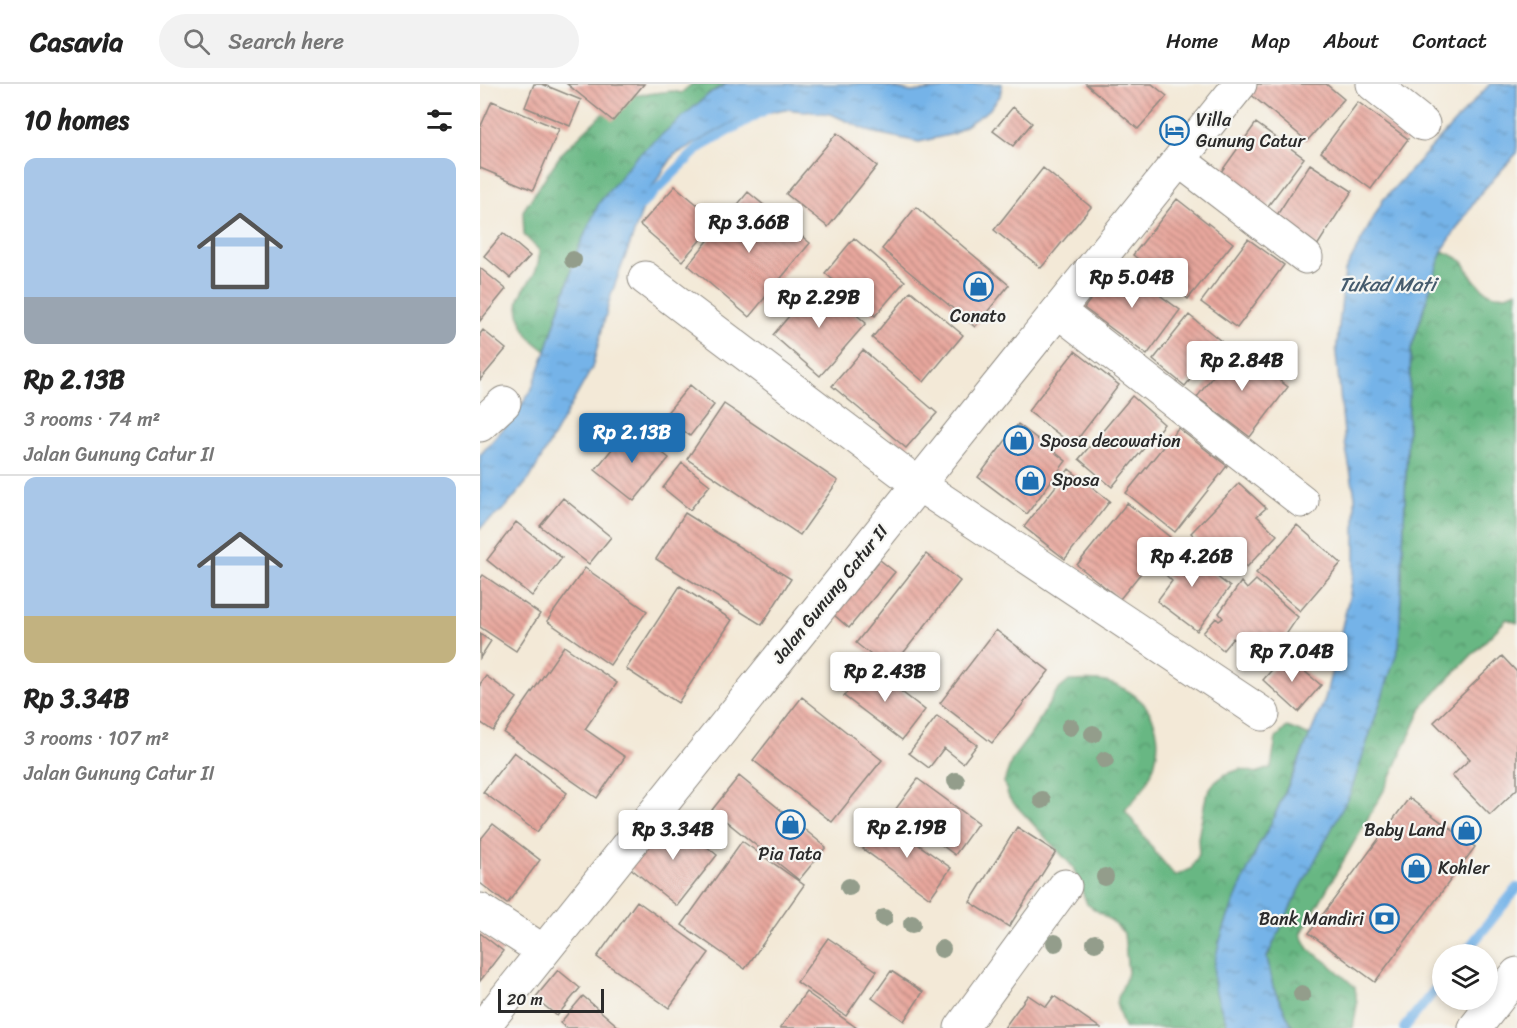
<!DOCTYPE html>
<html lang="en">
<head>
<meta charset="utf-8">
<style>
  body { margin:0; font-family:Sriracha,sans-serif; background:#f2f2f2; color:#222; height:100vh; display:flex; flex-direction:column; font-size:22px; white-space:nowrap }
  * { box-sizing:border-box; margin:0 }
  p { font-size:20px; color:#767676 }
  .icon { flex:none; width:33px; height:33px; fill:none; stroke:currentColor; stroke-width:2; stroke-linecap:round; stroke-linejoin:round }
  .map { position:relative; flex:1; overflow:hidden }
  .sheet { display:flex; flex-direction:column; background:#fff; width:480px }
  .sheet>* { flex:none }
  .fabs { position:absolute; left:952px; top:860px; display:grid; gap:12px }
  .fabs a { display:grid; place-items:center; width:66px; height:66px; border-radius:50%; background:#fff; box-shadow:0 3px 9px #0003; font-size:30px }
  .scale { position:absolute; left:18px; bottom:15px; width:106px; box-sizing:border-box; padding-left:6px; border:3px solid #2b2b2b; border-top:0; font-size:16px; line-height:21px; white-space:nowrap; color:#2b2b2b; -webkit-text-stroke:4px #f6f6f2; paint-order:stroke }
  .price { position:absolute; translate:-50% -51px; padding:0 14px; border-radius:6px; background:#fff; color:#222; font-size:20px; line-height:39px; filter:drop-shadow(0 2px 3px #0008) }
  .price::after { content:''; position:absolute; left:50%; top:36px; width:18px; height:14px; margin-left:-9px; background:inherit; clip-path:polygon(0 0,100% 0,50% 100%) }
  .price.current { background:#1f6fb2; color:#fff }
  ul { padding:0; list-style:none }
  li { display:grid; align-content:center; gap:12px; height:318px; padding:0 24px }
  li+li { border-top:2px solid #e0e0e0 }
  li span { display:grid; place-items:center; height:186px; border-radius:12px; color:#555 }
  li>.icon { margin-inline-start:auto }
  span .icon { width:108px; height:108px; fill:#fffc; stroke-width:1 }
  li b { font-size:26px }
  h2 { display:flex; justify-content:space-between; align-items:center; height:72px; padding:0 24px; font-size:26px }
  header { display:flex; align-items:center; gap:36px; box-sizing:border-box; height:84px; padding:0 30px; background:#fff; border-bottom:2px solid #e0e0e0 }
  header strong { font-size:28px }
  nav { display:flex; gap:33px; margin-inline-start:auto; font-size:21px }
  .search { width:420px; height:54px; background:#f2f2f2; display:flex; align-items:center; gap:15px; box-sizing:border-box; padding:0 21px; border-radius:33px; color:#767676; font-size:22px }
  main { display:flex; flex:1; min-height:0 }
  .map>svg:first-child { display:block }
  .forest { fill:url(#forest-crowns); stroke:#497157; stroke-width:1.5 }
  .water { fill:url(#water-ripples); stroke:#506f8a; stroke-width:1.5 }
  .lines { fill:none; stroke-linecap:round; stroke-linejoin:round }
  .stream { stroke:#75b3e8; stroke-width:10 }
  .building { fill:url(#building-back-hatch) }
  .street-casing { stroke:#8f8a81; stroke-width:35 }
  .primary-casing { stroke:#8f8a81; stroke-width:35 }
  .street { stroke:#fff; stroke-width:33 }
  .primary { stroke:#fff; stroke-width:33 }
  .tree { fill:#939d8b }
  .labels { text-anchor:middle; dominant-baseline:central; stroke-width:4.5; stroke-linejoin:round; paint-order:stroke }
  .poi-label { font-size:18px; fill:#2b2b2b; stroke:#f6f6f2; text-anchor:start }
  .street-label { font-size:18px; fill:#2b2b2b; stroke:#f6f6f2 }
  .water-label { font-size:20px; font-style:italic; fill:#455b6d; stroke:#f6f6f2 }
</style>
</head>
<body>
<header>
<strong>Casavia</strong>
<div class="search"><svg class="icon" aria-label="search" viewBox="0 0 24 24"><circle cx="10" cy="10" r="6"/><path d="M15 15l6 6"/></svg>Search here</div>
<nav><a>Home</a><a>Map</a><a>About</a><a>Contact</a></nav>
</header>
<main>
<section class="sheet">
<h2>10 homes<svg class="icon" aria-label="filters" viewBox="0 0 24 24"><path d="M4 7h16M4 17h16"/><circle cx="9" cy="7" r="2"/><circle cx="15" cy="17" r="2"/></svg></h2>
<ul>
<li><span style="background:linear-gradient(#a9c7e8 75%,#9aa5b1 0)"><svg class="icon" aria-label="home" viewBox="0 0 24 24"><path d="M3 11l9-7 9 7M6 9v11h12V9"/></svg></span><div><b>Rp 2.13B</b><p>3 rooms · 74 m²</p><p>Jalan Gunung Catur II</p></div></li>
<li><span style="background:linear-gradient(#a9c7e8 75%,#c2b280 0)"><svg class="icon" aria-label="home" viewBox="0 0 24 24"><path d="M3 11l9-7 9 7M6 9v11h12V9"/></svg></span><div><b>Rp 3.34B</b><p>3 rooms · 107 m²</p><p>Jalan Gunung Catur II</p></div></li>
</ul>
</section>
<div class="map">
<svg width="1037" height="944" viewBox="0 0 1037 944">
  <defs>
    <pattern id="forest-crowns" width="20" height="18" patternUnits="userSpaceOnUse" patternTransform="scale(1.5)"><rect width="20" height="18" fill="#67b783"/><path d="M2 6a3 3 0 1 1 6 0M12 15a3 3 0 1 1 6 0" fill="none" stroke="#55956b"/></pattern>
    <pattern id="water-ripples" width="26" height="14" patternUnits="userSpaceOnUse" patternTransform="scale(1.5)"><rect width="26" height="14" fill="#75b3e8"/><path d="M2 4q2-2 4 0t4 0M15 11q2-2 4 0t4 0" fill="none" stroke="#6092bc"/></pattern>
    <pattern id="building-back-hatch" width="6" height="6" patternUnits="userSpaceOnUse" patternTransform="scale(1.5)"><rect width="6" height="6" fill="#e8a79d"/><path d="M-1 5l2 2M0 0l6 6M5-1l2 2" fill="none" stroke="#bc8880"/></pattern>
  </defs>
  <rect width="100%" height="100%" fill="#f6f6f2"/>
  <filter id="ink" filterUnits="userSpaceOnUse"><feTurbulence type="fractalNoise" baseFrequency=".0167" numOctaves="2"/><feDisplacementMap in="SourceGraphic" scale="12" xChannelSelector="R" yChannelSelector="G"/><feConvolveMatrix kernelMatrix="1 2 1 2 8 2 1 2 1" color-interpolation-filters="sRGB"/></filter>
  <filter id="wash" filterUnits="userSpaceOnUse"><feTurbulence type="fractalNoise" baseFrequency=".008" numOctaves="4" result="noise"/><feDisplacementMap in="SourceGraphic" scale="24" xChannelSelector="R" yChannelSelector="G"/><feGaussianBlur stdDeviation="1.35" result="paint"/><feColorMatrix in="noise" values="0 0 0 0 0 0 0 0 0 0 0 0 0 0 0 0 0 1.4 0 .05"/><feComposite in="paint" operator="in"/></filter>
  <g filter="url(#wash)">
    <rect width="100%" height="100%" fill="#f3e9d7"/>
    <path class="forest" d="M 212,0 L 247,0 L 229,9 L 93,176 L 90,192 L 66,267 C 53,257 49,255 42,239 C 27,203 62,201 59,166 L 44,151 L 43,127 L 81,70 L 140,13 L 193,7 L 201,9 Z
      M 962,167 C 969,170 977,172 983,178 C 986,181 988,186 990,190 C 1003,209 1016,217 1037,207 L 1037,539 L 1027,535 L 944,620 L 906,703 L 821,850 L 829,865 L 847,878 L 875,903 L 877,921 L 873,944 L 813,944 L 793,903 L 787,873 L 812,820 L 919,562 L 931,265 Z
      M 589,597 C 600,597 615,595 626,598 C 677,612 690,656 666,700 C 661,709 652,718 645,726 L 675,768 L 695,792 L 711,785 L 719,770 L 718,754 L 726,712 L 734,699 L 746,690 L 761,685 L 776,689 L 791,684 L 796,654 L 807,643 L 830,652 L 788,746 L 779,760 L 738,914 L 749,944 L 644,944 L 636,919 L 648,889 L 644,849 L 633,838 L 607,820 L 593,783 L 529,714 L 524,698 L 532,675 L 551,650 L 576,608 Z"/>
    <path class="water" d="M 247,0 L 396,0 L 431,8 L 462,5 L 467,0 L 522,0 L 520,12 L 509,26 L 473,50 L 439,58 L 391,48 L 351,30 L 305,25 L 261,34 L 194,71 L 170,106 L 131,211 L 112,284 L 50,394 L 26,423 L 0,444 L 0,371 L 31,336 L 51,307 L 66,267 L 90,192 L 93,176 L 119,119 L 156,73 L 230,9 Z
      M 1010,0 L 1037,0 L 1037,69 L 999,111 L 962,167 L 931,265 L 919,562 L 870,710 L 812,820 L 787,873 L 793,903 L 813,944 L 749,944 C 743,929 735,912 734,896 C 731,860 765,795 779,760 L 788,746 L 817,682 L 845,615 L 870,509 L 875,478 L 875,412 L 865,359 L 856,269 L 865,187 L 903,116 Z"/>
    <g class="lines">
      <path class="stream" d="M 158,124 L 220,63 L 290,23
        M 984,870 L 1037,804
        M 924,944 L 963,896"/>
    </g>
    <g id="blocks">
      <path class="building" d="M 54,0 L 62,0 L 101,16 L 90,42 L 45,23 Z
        M 87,0 L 164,0 L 133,37 Z
        M 606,0 L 672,0 L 687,12 L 658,45 Z
        M 777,0 L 846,0 L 864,15 L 827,57 L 769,9 Z
        M 12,17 L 79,45 L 53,106 L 0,84 L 0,44 Z
        M 878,18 L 928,55 L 891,105 L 841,68 Z
        M 533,23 L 552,39 L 533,62 L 513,47 Z
        M 776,39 L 824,74 L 785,126 L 738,92 Z
        M 357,49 L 397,82 L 348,143 L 306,110 Z
        M 830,80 L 872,107 L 837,162 L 795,134 Z
        M 563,84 L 611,123 L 561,184 L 514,146 Z
        M 195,102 L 237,137 L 202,177 L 160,141 Z
        M 268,108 L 330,159 L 269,233 L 208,181 Z
        M 697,115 L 753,159 L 708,215 L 653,171 Z
        M 436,123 L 529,201 L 495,243 L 402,165 Z
        M 23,149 L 50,172 L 30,194 L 4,172 Z
        M 374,154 L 425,197 L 395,232 L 345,189 Z
        M 768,155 L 804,181 L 757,244 L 721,218 Z
        M 637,180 L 700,226 L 667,271 L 604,224 Z
        M 0,184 L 26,205 L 0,237 Z
        M 338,198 L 386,239 L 340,292 L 293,251 Z
        M 431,207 L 483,251 L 444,298 L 392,254 Z
        M 709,231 L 741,257 L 705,302 L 673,276 Z
        M 3,246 L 26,265 L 0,296 L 0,250 Z
        M 755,263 L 808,303 L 770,353 L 717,313 Z
        M 383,266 L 457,329 L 426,364 L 352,302 Z
        M 595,267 L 639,301 L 593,361 L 548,327 Z
        M 210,301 L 234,321 L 210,352 L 185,331 Z
        M 652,312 L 684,340 L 632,403 L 599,375 Z
        M 244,320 L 358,397 L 320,451 L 207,375 Z
        M 538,340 L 586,377 L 547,430 L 498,393 Z
        M 150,343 L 189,374 L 154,417 L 115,386 Z
        M 698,344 L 747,382 L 695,448 L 646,409 Z
        M 202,379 L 230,401 L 210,426 L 183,404 Z
        M 589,385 L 630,417 L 585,475 L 544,443 Z
        M 759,399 L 786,424 L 777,432 L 797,451 L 767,483 L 747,464 L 737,475 L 711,449 Z
        M 83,414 L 131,453 L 109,480 L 60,442 Z
        M 647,419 L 690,453 L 640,515 L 597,481 Z
        M 205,429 L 311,495 L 282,541 L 176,475 Z
        M 36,438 L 82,474 L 52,512 L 7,476 Z
        M 817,441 L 861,479 L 820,527 L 776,489 Z
        M 712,456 L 725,469 L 717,477 L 750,503 L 717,547 L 677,517 L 692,497 L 682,487 Z
        M 446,470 L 480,497 L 410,586 L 376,559 Z
        M 400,476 L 415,488 L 369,544 L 354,531 Z
        M 105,484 L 167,527 L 130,581 L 67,537 Z
        M 3,491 L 60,530 L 36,567 L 0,543 L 0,495 Z
        M 776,496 L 818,533 L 785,582 L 753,554 L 743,566 L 723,549 L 736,534 L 739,537 L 743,534 L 739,529 L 761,498 L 767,505 Z
        M 200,502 L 252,536 L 198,619 L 146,585 Z
        M 516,546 L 569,587 L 512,659 L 460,619 Z
        M 0,550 L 11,557 L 0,574 Z
        M 84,562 L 137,599 L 105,645 L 145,673 L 117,714 L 24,649 Z
        M 805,571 L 841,601 L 818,628 L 783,596 Z
        M 1022,572 L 1037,588 L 1037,705 L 1010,731 L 972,692 L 990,675 L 954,638 Z
        M 388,582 L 445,626 L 422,656 L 364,612 Z
        M 6,592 L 37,614 L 13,647 L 0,638 L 0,600 Z
        M 322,613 L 402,676 L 352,738 L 273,676 Z
        M 457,632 L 497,661 L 483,679 L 464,664 L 449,684 L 429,669 Z
        M 34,668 L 87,709 L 57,748 L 3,708 Z
        M 259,692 L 346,763 L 319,796 L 232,726 Z
        M 438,695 L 498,739 L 475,771 L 415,726 Z
        M 929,714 L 995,763 L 895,898 L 829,849 Z
        M 189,732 L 237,771 L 197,822 L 149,783 Z
        M 404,736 L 471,784 L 450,814 L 383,765 Z
        M 13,740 L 60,776 L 27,820 L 0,799 L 0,756 Z
        M 537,743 L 576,768 L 529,843 L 490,818 Z
        M 262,757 L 324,801 L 265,885 L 202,841 Z
        M 157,817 L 229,869 L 189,924 L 117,873 Z
        M 0,849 L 23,867 L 0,897 Z
        M 348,854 L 397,887 L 366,932 L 317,898 Z
        M 78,886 L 100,904 L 77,932 L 55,914 Z
        M 411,887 L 443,908 L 424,937 L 392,914 Z
        M 326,908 L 377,944 L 300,944 Z
        M 548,911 L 566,923 L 574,912 L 620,944 L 524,944 Z
        M 103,912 L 140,944 L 86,944 L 80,939 Z"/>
    </g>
  </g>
  <g filter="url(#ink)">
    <use href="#blocks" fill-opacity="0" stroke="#8f8a81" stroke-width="1.5"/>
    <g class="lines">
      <defs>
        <path id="street" d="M 893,0 L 943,40
          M 699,76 L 826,173
          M 165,194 L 438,400 L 783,630
          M 578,227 L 822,417
          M 0,341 L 24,319
          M 0,826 L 63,867
          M 2,944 L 760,0
          M 481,944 L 585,802"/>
        <path id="primary" d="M 995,944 L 1037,890"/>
      </defs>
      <use href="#street" class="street-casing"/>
      <use href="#primary" class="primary-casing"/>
      <use href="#street" class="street"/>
      <use href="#primary" class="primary"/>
    </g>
    <g class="tree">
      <circle cx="93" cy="176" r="9"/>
      <circle cx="590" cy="643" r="9"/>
      <circle cx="613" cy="650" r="9"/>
      <circle cx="625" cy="676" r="9"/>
      <circle cx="476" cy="697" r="9"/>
      <circle cx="562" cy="716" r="9"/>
      <circle cx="625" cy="793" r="9"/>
      <circle cx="369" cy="803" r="9"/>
      <circle cx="404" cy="834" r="9"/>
      <circle cx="432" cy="840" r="9"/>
      <circle cx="575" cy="859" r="9"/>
      <circle cx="615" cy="859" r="9"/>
      <circle cx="462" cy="865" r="9"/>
      <circle cx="822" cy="910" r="9"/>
    </g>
  </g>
  <defs>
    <symbol id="hotel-ring" viewBox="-11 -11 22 22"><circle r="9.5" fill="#f6f6f2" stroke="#1f6fb2" stroke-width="1.5"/><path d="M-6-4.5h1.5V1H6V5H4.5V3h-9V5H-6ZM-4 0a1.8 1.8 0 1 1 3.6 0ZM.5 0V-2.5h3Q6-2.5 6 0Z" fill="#1f6fb2"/></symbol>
    <symbol id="shop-ring" viewBox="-11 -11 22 22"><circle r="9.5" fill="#f6f6f2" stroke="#1f6fb2" stroke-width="1.5"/><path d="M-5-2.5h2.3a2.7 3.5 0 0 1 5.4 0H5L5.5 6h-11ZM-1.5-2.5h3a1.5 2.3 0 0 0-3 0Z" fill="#1f6fb2"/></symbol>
    <symbol id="bank-ring" viewBox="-11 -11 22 22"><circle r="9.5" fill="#f6f6f2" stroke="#1f6fb2" stroke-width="1.5"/><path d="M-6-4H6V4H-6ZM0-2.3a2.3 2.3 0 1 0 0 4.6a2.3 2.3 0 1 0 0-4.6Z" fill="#1f6fb2"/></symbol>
  </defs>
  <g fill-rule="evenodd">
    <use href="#hotel-ring" x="678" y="30" width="33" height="33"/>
    <use href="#shop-ring" x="482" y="186" width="33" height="33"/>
    <use href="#shop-ring" x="522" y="340" width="33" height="33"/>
    <use href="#shop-ring" x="534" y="380" width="33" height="33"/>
    <use href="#shop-ring" x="294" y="724" width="33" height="33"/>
    <use href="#shop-ring" x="970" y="730" width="33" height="33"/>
    <use href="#shop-ring" x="920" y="768" width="33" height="33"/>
    <use href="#bank-ring" x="888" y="818" width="33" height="33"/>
  </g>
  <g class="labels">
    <g class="poi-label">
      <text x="716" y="36">Villa<tspan x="716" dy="21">Gunung Catur</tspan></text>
      <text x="498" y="232" text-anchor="middle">Conato</text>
      <text x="560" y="357">Sposa decowation</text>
      <text x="572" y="396">Sposa</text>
      <text x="965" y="746" text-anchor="end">Baby Land</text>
      <text x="310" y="770" text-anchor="middle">Pia Tata</text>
      <text x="958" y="784">Kohler</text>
      <text x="884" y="835" text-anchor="end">Bank Mandiri</text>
    </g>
    <g class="street-label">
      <text transform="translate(350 510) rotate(-51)">Jalan Gunung Catur II</text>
    </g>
    <g class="water-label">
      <text x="907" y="200">Tukad Mati</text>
    </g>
  </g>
</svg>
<div class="fabs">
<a><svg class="icon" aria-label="layers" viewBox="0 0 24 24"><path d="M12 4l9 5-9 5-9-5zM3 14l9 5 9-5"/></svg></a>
</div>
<div class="scale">20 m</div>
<b class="price" style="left:269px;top:170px">Rp 3.66B</b>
<b class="price" style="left:652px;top:225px">Rp 5.04B</b>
<b class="price" style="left:339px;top:245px">Rp 2.29B</b>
<b class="price" style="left:762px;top:308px">Rp 2.84B</b>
<b class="price current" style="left:152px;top:380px">Rp 2.13B</b>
<b class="price" style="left:712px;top:504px">Rp 4.26B</b>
<b class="price" style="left:812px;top:599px">Rp 7.04B</b>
<b class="price" style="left:405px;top:619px">Rp 2.43B</b>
<b class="price" style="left:427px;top:775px">Rp 2.19B</b>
<b class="price" style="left:193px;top:777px">Rp 3.34B</b>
</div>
</main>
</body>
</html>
